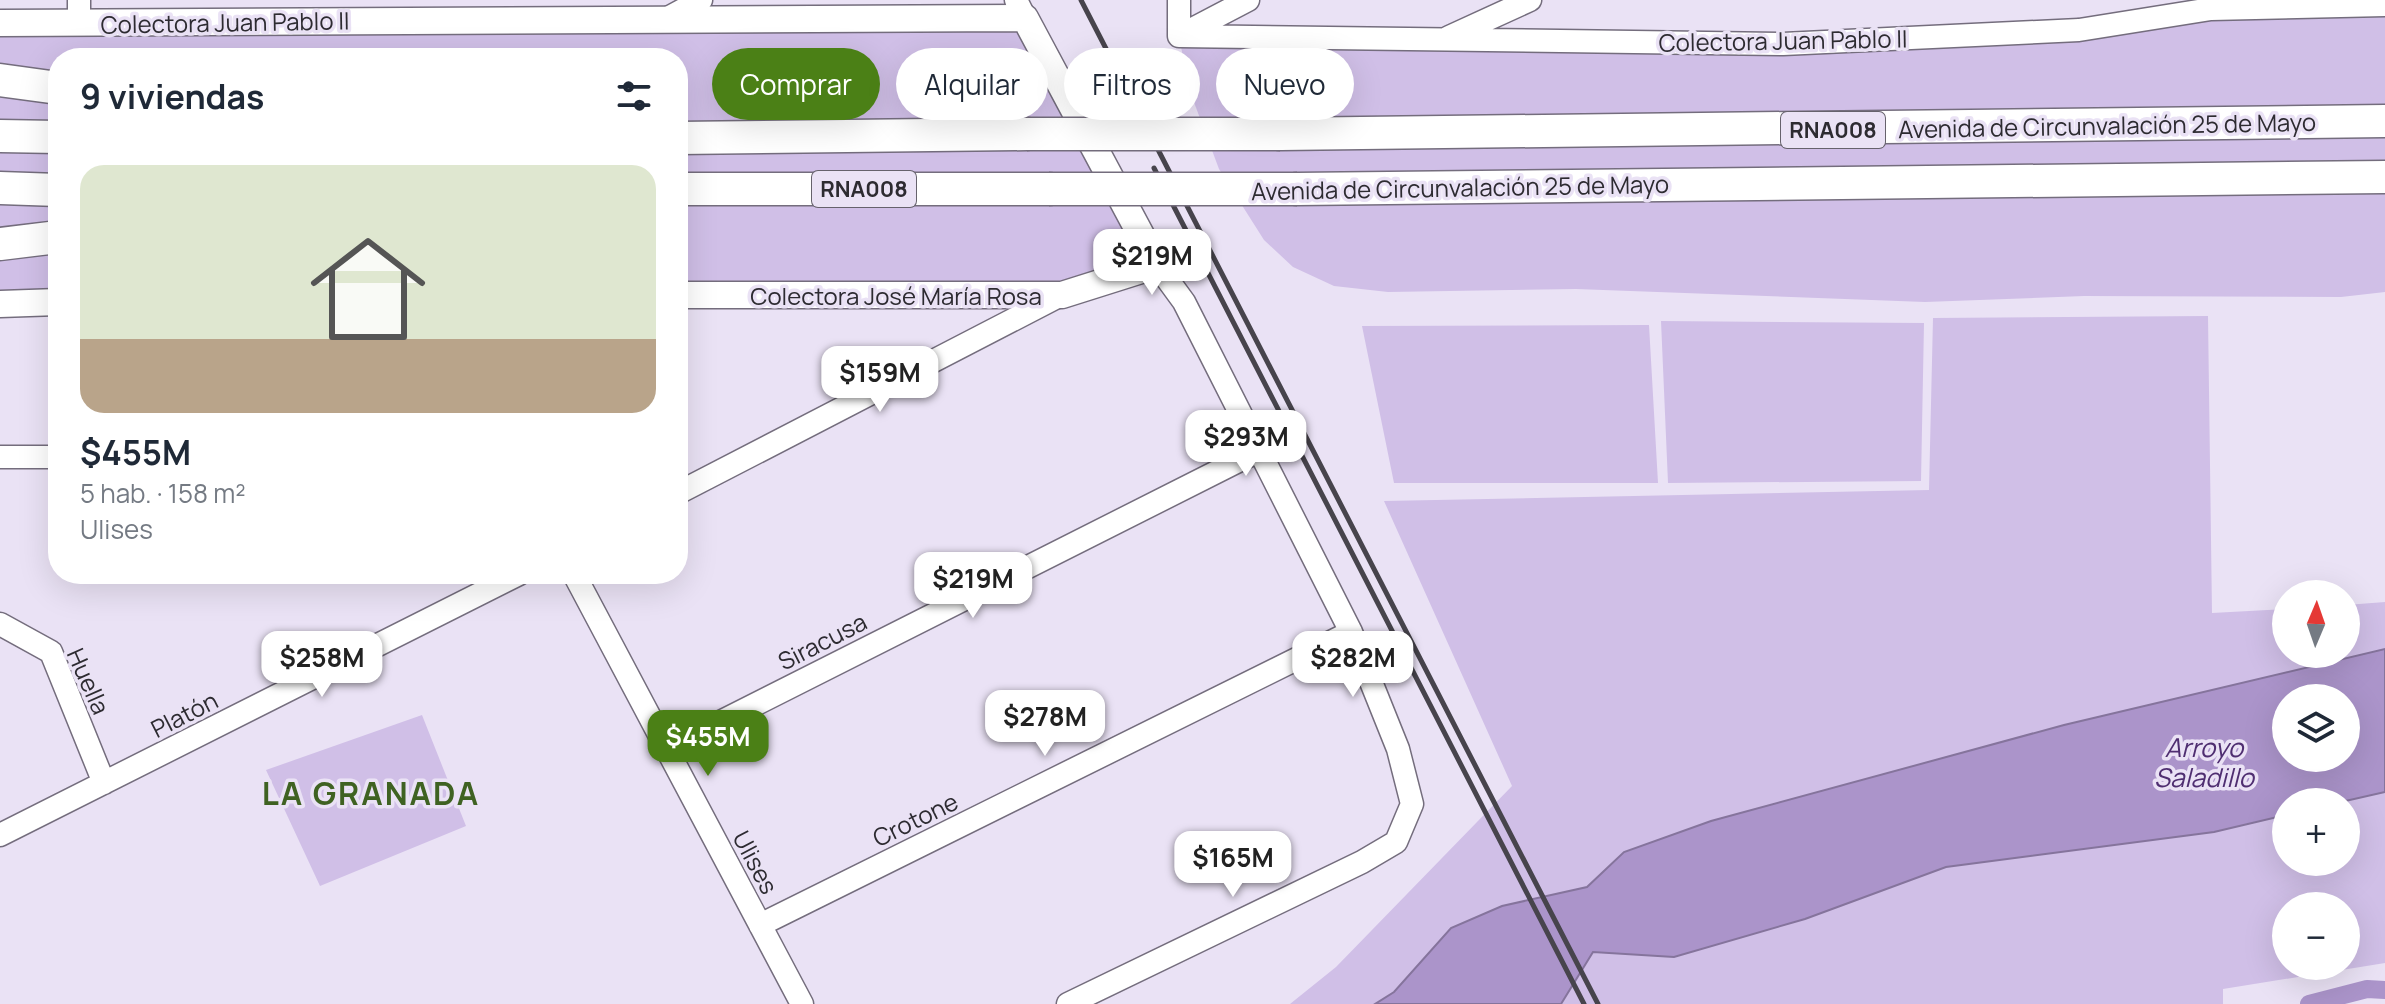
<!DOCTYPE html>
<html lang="es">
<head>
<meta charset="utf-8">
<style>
  body { margin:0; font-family:Manrope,sans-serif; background:#f2f2f3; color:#1f2937; height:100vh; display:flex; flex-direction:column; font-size:30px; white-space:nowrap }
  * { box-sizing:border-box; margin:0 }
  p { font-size:26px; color:#747a83 }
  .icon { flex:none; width:44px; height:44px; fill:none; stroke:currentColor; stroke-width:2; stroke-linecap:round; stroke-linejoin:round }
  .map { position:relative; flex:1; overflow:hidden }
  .drawer { position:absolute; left:48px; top:48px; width:640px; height:536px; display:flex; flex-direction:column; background:#fff; border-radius:32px; box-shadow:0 8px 32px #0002 }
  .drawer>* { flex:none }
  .hud { position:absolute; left:712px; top:48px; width:760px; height:72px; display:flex; gap:16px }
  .needle { width:52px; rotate:2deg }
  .controls { position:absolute; left:2272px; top:580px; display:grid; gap:16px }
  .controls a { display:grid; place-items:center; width:88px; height:88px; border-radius:50%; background:#fff; box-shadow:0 8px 32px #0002; font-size:40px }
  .price { position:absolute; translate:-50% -68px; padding:0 18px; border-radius:16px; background:#fff; color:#222; font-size:26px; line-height:52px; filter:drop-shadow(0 2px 4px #0008) }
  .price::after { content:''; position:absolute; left:50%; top:48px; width:24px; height:18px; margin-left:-12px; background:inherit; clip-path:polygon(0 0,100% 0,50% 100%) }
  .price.on { background:#4b8016; color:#fff }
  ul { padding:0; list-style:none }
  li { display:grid; align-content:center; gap:16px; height:424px; padding:0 32px }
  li+li { border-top:2px solid #e0e1e3 }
  li span { display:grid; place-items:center; height:248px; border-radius:24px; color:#555 }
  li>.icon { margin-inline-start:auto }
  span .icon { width:144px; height:144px; fill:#fffc; stroke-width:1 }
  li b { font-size:34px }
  h2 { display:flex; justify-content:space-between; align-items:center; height:96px; padding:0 32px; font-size:34px }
  .pill { padding:0 28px; border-radius:36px; background:#fff; box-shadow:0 8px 32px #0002; font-size:28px; line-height:72px }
  .pill.on { background:#4b8016; color:#fff }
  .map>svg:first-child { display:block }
  .green { fill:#d0bfe7; fill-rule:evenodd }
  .water { fill:#ab94ca; stroke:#85749c; stroke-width:2; fill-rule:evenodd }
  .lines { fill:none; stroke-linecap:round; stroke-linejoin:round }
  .canal { stroke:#ab94ca; stroke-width:18 }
  .minor-casing { stroke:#746d7d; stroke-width:25 }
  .major-casing { stroke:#746d7d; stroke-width:29 }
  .highway-casing { stroke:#746d7d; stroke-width:35 }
  .minor { stroke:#fff; stroke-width:22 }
  .major { stroke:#fff; stroke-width:26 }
  .highway { stroke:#fff; stroke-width:32 }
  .rail { stroke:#47444c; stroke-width:5 }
  .highway-bridge-casing { stroke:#746d7d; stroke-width:35; stroke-linecap:butt }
  .highway-bridge { stroke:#fff; stroke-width:32 }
  .labels { text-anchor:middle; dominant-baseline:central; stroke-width:7; stroke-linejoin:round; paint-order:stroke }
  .shield { fill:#eae2f5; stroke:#66626c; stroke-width:2 }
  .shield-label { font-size:22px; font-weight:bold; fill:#2d2b31 }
  .street-label { font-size:24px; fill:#2d2b31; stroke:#eae2f5 }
  .water-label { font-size:26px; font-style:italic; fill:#4f2e71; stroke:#eae2f5 }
  .district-label { font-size:32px; font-weight:bold; letter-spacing:2px; fill:#3f6222; stroke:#eae2f5 }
</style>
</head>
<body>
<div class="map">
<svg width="2385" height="1004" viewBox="0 0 2385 1004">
  <rect width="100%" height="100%" fill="#eae2f5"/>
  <path class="green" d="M 2385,5 L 2385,292 L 2341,297 L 2084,296 L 1925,302 L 1576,289 L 1388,292 L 1334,286 L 1293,267 L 1264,240 L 1219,169 L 1189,89 L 1179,36 L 1783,44 Z
    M 1025,18 L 1157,265 L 1062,295 L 678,295 L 678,58 L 58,58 L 58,302 L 0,304 L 0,23 Z
    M 2208,316 L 2212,613 L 2286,609 L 2286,654 L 2346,654 L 2346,605 L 2385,602 L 2385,649 L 2064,725 L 1711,821 L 1624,852 L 1587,887 L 1502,906 L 1451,928 L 1394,992 L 1375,1004 L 1290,1004 L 1336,967 L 1512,786 L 1384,501 L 1929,490 L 1933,318 Z
    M 1661,321 L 1924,323 L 1921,481 L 1668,483 Z
    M 1649,325 L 1658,483 L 1394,483 L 1362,326 Z
    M 422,715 L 466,826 L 320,886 L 266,770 Z
    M 2385,792 L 2385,963 L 2223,989 L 2223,1004 L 1561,1004 L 1593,952 L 1674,957 L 1805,919 L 1946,867 L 2214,832 L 2286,815 L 2286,862 L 2346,862 L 2346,802 L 2341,802 ZM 2286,906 L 2346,906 L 2346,966 L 2286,966 Z"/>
  <path class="water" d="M 2385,649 L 2385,792 L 2341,802 L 2286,802 L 2286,815 L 2214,832 L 1946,867 L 1805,919 L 1674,957 L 1593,952 L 1561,1004 L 1375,1004 L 1394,992 L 1451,928 L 1502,906 L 1587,887 L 1624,852 L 1711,821 L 2064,725 ZM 2286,698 L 2346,698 L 2346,758 L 2286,758 Z"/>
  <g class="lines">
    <path class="canal" d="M 2309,1004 L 2367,989 L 2385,990"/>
    <defs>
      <path id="minor" d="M 79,0 L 79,24
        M 1016,0 L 1025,18
        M 1179,0 L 1179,36
        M 668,18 L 701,0
        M 1183,34 L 1248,0
        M 1179,36 L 1783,44 L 2079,30 L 2211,9 L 2385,5
        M 1449,37 L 1530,0
        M 0,457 L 58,457
        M 678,493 L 1061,295
        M 574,574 L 802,1004
        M 0,624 L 51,652 L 104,783
        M 667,749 L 1258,451
        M 0,835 L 519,574
        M 760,925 L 1351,632
        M 1068,1004 L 1362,862 L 1396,842 L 1412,804 L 1398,749 L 1351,632 L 1184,302 L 1157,265"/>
      <path id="major" d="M 0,23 L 1025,18 L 1157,265 L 1062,295 L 678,295
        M 0,304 L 58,302"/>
      <path id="highway" d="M 0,80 L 58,88
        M 1280,134 L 2385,121
        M 0,136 L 58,137
        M 678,138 L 1027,134
        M 0,188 L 58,190
        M 678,189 L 1049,189
        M 1297,189 L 2385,177
        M 0,244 L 58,237"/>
    </defs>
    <use href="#minor" class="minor-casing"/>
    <use href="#major" class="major-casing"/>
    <use href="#highway" class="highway-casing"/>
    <use href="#minor" class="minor"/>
    <use href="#major" class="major"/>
    <use href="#highway" class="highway"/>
    <path class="rail" d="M 1081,0 L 1598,1004
      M 1154,168 L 1584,1004"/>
    <defs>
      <path id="highway-bridge" d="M 1027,134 L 1280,134
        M 1049,189 L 1297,189"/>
    </defs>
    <use href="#highway-bridge" class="highway-bridge-casing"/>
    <use href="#highway-bridge" class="highway-bridge"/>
  </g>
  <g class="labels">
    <g class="shield">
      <rect x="1781" y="112" width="104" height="36" rx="6"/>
      <rect x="812" y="171" width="104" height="36" rx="6"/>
    </g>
    <g class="shield-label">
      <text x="1833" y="130">RNA008</text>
      <text x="864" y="189">RNA008</text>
    </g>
    <g class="street-label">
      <text transform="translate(225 22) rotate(-1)">Colectora Juan Pablo II</text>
      <text transform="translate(1783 40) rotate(-1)">Colectora Juan Pablo II</text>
      <text transform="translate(2107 125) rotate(-1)">Avenida de Circunvalación 25 de Mayo</text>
      <text transform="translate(1460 187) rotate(-1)">Avenida de Circunvalación 25 de Mayo</text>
      <text x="896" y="295">Colectora José María Rosa</text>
      <text transform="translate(822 641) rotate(-27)">Siracusa</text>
      <text transform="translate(89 681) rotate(66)">Huella</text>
      <text transform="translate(184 714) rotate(-27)">Platón</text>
      <text transform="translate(915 819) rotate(-26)">Crotone</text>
      <text transform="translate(756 862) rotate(62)">Ulises</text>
    </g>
    <g class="water-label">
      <text x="2204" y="747">Arroyo<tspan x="2204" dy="30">Saladillo</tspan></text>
    </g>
    <g class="district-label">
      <text x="371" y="793">LA GRANADA</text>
    </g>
  </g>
</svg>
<div class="controls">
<a><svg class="needle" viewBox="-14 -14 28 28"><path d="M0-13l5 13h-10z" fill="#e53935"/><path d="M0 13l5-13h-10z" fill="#747a83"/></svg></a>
<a><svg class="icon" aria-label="layers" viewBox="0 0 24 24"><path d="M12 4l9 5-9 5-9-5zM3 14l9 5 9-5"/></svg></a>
<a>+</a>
<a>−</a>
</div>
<b class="price" style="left:1152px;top:297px">$219M</b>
<b class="price" style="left:880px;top:414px">$159M</b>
<b class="price" style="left:1246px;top:478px">$293M</b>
<b class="price" style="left:973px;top:620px">$219M</b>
<b class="price" style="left:322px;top:699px">$258M</b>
<b class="price" style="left:1353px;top:699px">$282M</b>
<b class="price" style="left:1045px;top:758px">$278M</b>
<b class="price on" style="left:708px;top:778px">$455M</b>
<b class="price" style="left:1233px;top:899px">$165M</b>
<div class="hud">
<a class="pill on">Comprar</a>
<a class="pill">Alquilar</a>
<a class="pill">Filtros</a>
<a class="pill">Nuevo</a>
</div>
<section class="drawer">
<h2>9 viviendas<svg class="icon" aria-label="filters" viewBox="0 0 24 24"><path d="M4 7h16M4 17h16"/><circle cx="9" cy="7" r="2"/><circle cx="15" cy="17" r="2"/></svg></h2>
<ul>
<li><span style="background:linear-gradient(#dfe7d0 70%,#b9a48a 0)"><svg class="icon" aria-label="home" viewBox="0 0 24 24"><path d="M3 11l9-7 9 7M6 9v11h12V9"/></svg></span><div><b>$455M</b><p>5 hab. · 158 m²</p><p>Ulises</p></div></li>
</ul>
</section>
</div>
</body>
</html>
